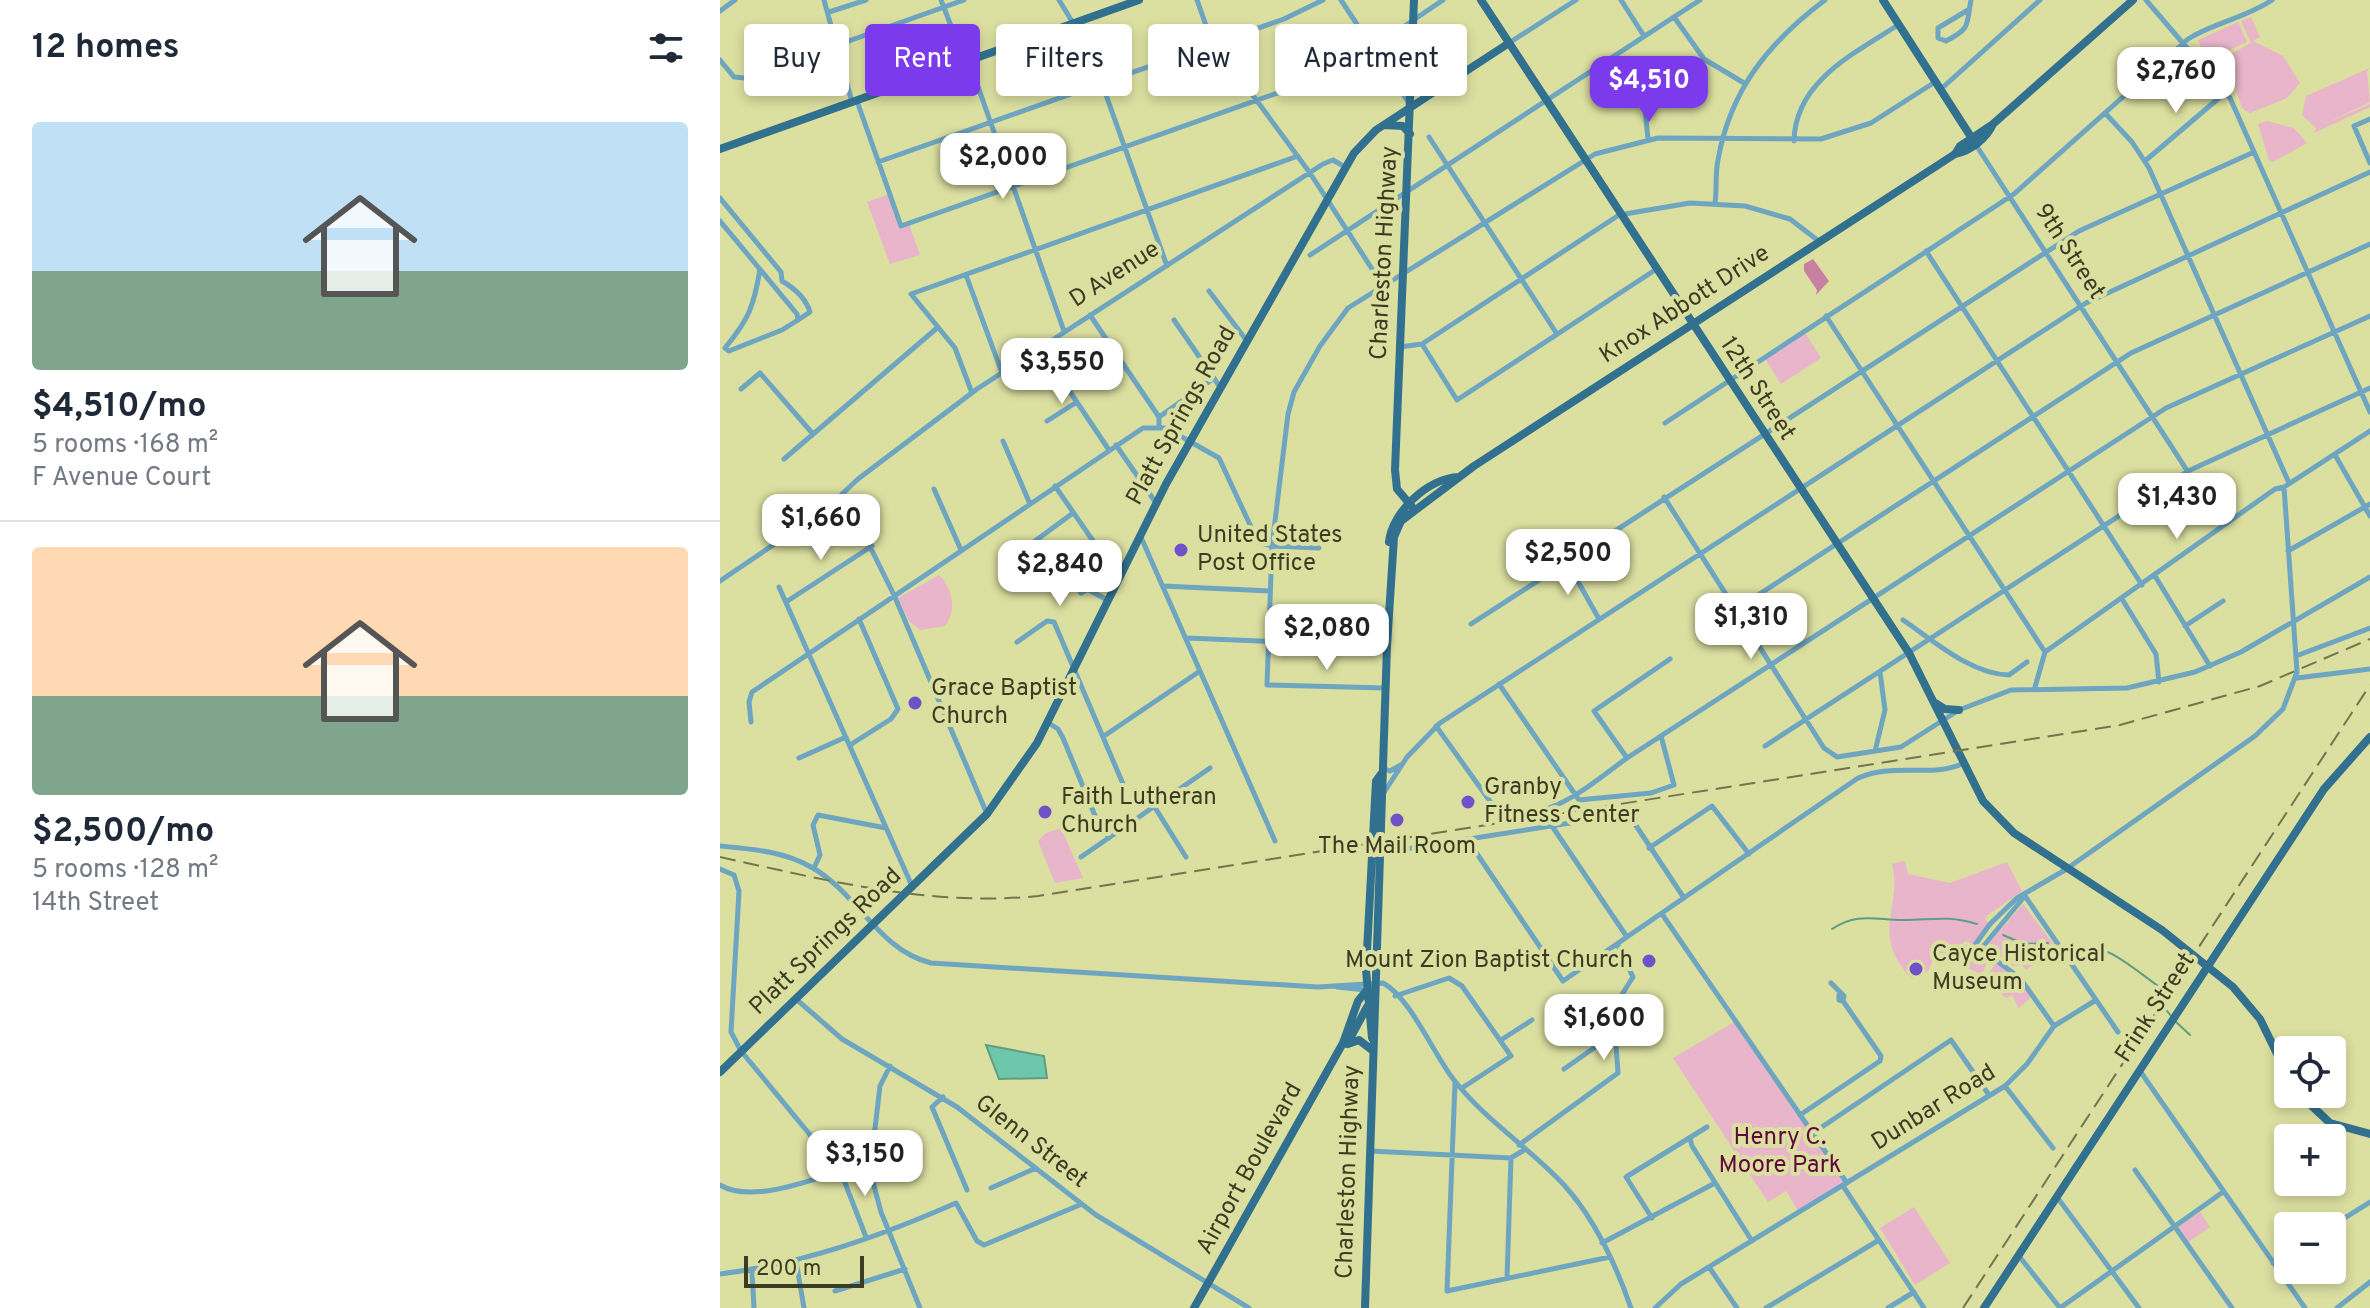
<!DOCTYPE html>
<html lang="en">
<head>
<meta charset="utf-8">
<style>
  body { margin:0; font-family:Overpass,sans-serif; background:#f6f6f7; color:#1f2937; height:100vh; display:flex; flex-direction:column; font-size:30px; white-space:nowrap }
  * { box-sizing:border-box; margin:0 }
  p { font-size:26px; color:#747a83 }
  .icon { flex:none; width:44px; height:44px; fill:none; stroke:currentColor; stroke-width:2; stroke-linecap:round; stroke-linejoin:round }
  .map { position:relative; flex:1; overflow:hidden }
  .drawer { display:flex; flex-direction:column; background:#fff; width:720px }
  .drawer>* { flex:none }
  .guide { position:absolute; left:24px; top:24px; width:760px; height:72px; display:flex; gap:16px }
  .fabs { position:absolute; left:1554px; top:1036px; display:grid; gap:16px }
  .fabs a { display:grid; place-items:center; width:72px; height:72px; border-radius:8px; background:#fff; box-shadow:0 4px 12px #0003; font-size:40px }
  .scale { position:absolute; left:24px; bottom:20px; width:120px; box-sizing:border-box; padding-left:8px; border:4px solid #3b3d23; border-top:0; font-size:22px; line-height:28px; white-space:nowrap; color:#3b3d23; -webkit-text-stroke:6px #dbdfa0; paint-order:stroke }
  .price { position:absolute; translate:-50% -68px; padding:0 18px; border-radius:16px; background:#fff; color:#222; font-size:26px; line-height:52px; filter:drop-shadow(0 2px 4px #0008) }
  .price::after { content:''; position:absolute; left:50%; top:48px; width:24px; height:18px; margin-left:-12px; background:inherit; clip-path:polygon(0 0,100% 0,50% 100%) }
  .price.selected { background:#7c3aed; color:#fff }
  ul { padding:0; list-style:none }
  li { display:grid; align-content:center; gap:16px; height:424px; padding:0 32px }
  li+li { border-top:2px solid #e0e1e3 }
  li span { display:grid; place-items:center; height:248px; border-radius:8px; color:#555 }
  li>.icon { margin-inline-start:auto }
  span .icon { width:144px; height:144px; fill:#fffc; stroke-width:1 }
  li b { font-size:34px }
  h2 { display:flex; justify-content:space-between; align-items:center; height:96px; padding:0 32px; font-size:34px }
  .tag { padding:0 28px; border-radius:8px; background:#fff; box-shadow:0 4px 12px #0003; font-size:28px; line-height:72px }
  .tag.selected { background:#7c3aed; color:#fff }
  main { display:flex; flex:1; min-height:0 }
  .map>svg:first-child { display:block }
  .green { fill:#e8b5cb }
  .forest { fill:#c780a0 }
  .water { fill:#6ec7ab; stroke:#5f9e82; stroke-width:2 }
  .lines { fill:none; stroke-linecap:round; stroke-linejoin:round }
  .stream { stroke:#5f9e82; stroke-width:2 }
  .minor { stroke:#6ea5c0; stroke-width:5 }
  .major { stroke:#31718f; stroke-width:8 }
  .rail { stroke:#73754e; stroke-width:2; stroke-dasharray:16 8; stroke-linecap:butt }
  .poi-dot { fill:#7051ca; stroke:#dbdfa0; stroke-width:3 }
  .labels { text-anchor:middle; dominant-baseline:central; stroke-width:8; stroke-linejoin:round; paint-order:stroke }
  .street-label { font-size:24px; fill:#3b3d23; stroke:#dbdfa0 }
  .poi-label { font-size:24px; fill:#3b3d23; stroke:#dbdfa0; text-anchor:start }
  .park-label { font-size:24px; fill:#5f073c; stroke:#dbdfa0 }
</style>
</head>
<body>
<main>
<section class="drawer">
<h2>12 homes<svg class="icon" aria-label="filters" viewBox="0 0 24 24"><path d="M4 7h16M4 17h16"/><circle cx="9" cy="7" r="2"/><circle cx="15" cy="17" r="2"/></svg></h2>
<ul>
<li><span style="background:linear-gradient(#bfe0f5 60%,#7fa58c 0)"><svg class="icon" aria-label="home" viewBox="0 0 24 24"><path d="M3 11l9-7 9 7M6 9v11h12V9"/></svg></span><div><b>$4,510/mo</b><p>5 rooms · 168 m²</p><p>F Avenue Court</p></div></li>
<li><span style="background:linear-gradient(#ffd9b3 60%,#7fa58c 0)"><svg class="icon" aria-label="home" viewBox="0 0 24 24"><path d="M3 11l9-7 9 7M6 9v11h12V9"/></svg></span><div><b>$2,500/mo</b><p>5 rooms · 128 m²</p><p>14th Street</p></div></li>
</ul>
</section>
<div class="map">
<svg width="1650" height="1308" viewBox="0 0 1650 1308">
  <rect width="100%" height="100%" fill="#dbdfa0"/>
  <path class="green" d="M 1531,17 L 1540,37 L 1533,41 L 1563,56 L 1580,83 L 1567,98 L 1530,113 L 1522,108 L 1505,57 L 1531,43 L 1521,21 Z
    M 1518,22 L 1527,42 L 1487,60 L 1478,40 Z
    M 1650,68 L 1647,71 L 1650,102 L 1604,124 L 1650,104 L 1650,107 L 1594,133 L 1596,128 L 1582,115 L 1586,96 Z
    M 1547,121 L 1574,128 L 1587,143 L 1553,162 L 1549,160 L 1538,124 Z
    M 170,194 L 181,226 L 189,224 L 200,255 L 170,264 L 147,202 Z
    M 1084,331 L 1101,358 L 1061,384 L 1044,357 Z
    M 219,575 C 233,588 237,611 225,626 L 200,630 L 189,621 L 178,598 Z
    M 341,828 L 363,878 L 335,883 L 318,841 L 326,833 Z
    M 1185,861 L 1188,874 L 1230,883 L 1287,862 L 1302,891 L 1268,915 L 1265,919 L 1269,924 L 1255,945 L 1245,941 L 1232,954 L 1216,953 L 1208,971 L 1192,979 C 1149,934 1183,908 1172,864 Z
    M 1303,904 L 1333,944 L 1321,956 L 1319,953 L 1313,956 L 1314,964 L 1306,970 L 1302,965 L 1293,966 L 1267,946 Z
    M 1245,944 L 1269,957 L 1262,975 L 1234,961 Z
    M 1276,962 L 1295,975 L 1312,996 L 1299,1008 L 1292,995 L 1286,998 L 1282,995 L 1285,989 L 1266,979 Z
    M 1016,1021 L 1127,1183 L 1079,1212 L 1066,1191 L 1048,1202 L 953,1058 Z
    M 1194,1207 L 1230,1263 L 1195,1285 L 1160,1228 Z
    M 1480,1212 L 1490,1227 L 1467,1243 L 1457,1228 Z"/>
  <path class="forest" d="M 1093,259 L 1109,281 L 1096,295 L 1097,290 L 1084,271 L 1084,264 Z"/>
  <path class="water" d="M 266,1045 L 324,1056 L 327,1078 L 279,1079 Z"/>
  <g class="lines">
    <path class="stream" d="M 1112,929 C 1137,912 1156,920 1183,920 C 1213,920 1227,915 1257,924
      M 1283,935 L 1304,944 L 1328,943
      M 1352,942 L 1355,943 L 1357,958 C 1368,961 1378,958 1387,952 C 1397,954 1428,979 1438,986 L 1438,1003
      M 1444,1007 L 1451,1016
      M 1455,1021 L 1470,1035"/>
    <path class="minor" d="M 104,0 L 132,102
      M 221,0 L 245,62
      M 339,0 L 353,23
      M 477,0 L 490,37 L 590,173 L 663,286
      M 621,0 L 689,103
      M 901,0 L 924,36
      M 1426,0 L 1510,98 L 1650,412
      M 1248,10 L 1218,28 L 1218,38 L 1226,41 C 1252,28 1246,24 1251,0
      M 0,11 L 15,0
      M 109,12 L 146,0
      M 954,17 L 984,59 L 1024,83
      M 360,22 L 447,266
      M 789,43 L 856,0
      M 0,60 L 14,77 L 25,78 L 244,0
      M 249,61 L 344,331
      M 1221,89 L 1320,0
      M 924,99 L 928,139
      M 137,101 L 181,226 L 617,72 L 723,0
      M 1385,113 L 1412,142 L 1429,168 L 1569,483
      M 1650,119 L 1634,126 L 1650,163
      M 709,137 L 837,334
      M 1074,141 C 1075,81 1135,53 1178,25
      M 1256,145 L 1503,526
      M 1425,161 L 1506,92
      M 158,162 L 564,19 L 603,0
      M 0,198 L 61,272 L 62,281 C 74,288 86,299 90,312 L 78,320
      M 995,203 C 997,189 995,174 998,160 C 1010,90 1049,42 1105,0
      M 0,221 C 26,252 51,283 77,314 L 78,320 L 62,330 L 9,351 L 5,348 C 29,319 34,306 40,269
      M 1206,251 L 1422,585
      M 590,255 L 980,0
      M 246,275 L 282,373
      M 489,291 L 527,341
      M 370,315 L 439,417 L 439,427
      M 1106,316 L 1325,652
      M 454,320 L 500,387
      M 702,344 L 737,400 L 935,270
      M 320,347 L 389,450
      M 680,347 L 702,344 L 899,215 L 970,203 L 1025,206 L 1070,219 L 1100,242
      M 21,389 L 40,373 L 93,434
      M 252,393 L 235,348 L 191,294 L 578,156
      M 439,417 L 490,381
      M 327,421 L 357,402
      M 945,423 L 1294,194 L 1468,39 C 1495,22 1526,18 1552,0
      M 283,441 L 310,504
      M 396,445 L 436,503
      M 1615,455 L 1650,516
      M 64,459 L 217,328
      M 335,486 L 396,574
      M 214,489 L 241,550
      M 124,494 L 174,595 L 267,814
      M 944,497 L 1104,748 L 1117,757 L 1181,747 L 1239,710 L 1291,690 L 1407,688 L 1475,672 L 1521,652 L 1650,577
      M 131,525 L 139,519
      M 420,535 L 555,841
      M 311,544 L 353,513
      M 1568,551 L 1650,504
      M 847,562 L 879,619
      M 1435,576 L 1490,666
      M 0,581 L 105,510 L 138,479 L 257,389 L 603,164 L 613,160 L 625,167
      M 443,586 L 550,591
      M 59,587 L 192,886
      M 1402,599 L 1436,654 L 1439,682
      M 387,600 L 369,590 L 339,547 L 333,551 L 361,593 L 395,574
      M 66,602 L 152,546
      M 1015,610 L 1411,353 L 1650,244
      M 1183,620 C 1213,640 1250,674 1289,675 L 1307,662
      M 751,624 L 1359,231 L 1534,152
      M 1465,626 L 1503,601
      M 466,638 L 666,646
      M 297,642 L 327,621 L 334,622 L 403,784
      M 1576,656 L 1650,628
      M 1577,678 L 1650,669
      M 779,684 L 859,800 L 931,793 L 954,785 L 941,736
      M 1315,687 L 1325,652 L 1555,489 L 1564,487 L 1650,431
      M 665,688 L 547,685 L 552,546 L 568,414 L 574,392 L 600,346 L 628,308 L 875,154 L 938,138 L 1101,139 L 1151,123 L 1215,82
      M 31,722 L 29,702 L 32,692 L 423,428 L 446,428 L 499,458 L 538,542 L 552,546 L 599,548
      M 327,722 L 338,729 L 343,738 L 376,818 L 389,838
      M 716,726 L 777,811 C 826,826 871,784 907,758 L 1446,408 L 1650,316
      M 384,736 L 480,671
      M 130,745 L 171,719 L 178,709 L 139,619
      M 1045,746 L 1468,471 L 1650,388
      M 1155,751 L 1165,710 L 1160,672
      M 79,758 L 126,737
      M 907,758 L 874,711 L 950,659
      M 662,768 L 670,771 L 681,765
      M 663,794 L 687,757 L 720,723 L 1366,303 L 1650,172
      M 434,806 L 466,857
      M 832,826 L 907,937
      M 747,839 L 843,981 L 1138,778 C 1175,762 1211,778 1242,764
      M 0,846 C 31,849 63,851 91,867 C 137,892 158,950 211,963 L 598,987 L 663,983 C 690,997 714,1055 734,1080 C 766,1121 810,1148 844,1185 C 875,1219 896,1265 911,1308
      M 929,848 L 992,806 L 1029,854
      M 660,853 L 901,815 L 915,824 L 964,898
      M 361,857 L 490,768
      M 94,868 L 100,855 L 93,825 L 98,815 L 166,828
      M 0,869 L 14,875 L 19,891 L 11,1032 L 21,1051 L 119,1170
      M 1305,896 L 1398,1032
      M 942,914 L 1127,1183
      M 1261,949 L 1304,897
      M 1111,983 L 1124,996 L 1123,1001 L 1119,1000 L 1119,995
      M 617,987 L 646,990
      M 675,996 L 729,978 L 742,986 L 791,1056 L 742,1088
      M 76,999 L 122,1039 L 237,1107 L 376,1215 L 529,1308
      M 1334,1026 L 1300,978 L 1255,945 L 1270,924 L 1297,898 L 1345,870 L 1535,736 L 1563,709 L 1577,672 L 1564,487
      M 781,1040 L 812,1020
      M 170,1066 L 160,1086 L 150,1171 L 161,1212 L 200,1308
      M 844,1069 L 894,1034
      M 1420,1071 L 1585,1308
      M 735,1082 L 727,1291 L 890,1257
      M 1285,1086 L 1333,1148
      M 223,1097 L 212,1107 L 247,1190
      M 1080,1115 L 1160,1061 L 1161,1056 L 1123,1001
      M 1093,1133 L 1231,1040 L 1269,1095
      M 970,1138 L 972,1146 L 1032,1241
      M 799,1145 L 898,1073 L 894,1016 L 899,999 L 913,977 L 898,945
      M 650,1151 L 791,1158 L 804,1150
      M 120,1170 L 146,1237
      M 1415,1170 L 1512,1308
      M 0,1185 C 36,1207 111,1172 149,1162
      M 1123,1186 L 1204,1308
      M 271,1188 L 316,1168
      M 1337,1197 L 1419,1308
      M 932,1218 L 906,1177 L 987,1127
      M 1612,1226 L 1650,1202
      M 882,1243 L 995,1183
      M 1299,1256 L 1340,1308
      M 76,1261 L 84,1308
      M 1553,1263 L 1568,1254
      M 989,1267 L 1017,1308
      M 32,1271 L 34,1308
      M 0,1274 C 82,1264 161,1236 236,1203 L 257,1241 L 264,1245 L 362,1204
      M 787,1278 L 791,1158
      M 115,1291 L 185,1269
      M 935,1308 L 961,1284 L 1285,1086 L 1307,1064 L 1334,1026 L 1376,1000
      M 1046,1308 L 1159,1240
      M 1168,1308 L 1194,1292
      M 1340,1308 L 1503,1192
      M 1617,1308 L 1650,1282"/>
    <path class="major" d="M 761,0 L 1189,653 L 1263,801 L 1294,833 L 1442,930 L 1513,987 L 1540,1019 L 1568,1076
      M 1163,0 L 1253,140
      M 664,125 L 683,126 L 690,134
      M 0,149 L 419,0
      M 1235,154 L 1240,146 L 1273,124 L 1413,0
      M 694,509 L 677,489 L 675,470 L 694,0
      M 669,542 C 672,512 708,478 739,477
      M 1214,702 L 1225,709 L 1239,710
      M 652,1038 L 646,970 L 656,781 L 661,774
      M 627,1044 L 647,1007
      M 628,1044 L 639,1040 L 652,1050
      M 0,1072 L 267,814 L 317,743 L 446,484 L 634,153 L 656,130 L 789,43
      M 1579,1094 L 1610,1123 L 1650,1134
      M 474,1308 L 623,1043 L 638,1001 L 647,990
      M 645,1308 L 667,646 L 674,537 L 681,521 L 754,466 L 1235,154 C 1251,151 1267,138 1273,124
      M 1264,1308 L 1604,789 L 1650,737"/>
    <path class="rail" d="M 0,857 C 105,880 210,907 318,896 L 1400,725 L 1540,686 L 1650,639
      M 1243,1308 L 1650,685"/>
  </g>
  <g class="poi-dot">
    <circle cx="461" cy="550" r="8"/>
    <circle cx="195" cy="703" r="8"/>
    <circle cx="748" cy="802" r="8"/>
    <circle cx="325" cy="812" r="8"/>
    <circle cx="677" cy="820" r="8"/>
    <circle cx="929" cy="961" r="8"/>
    <circle cx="1196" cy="969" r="8"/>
  </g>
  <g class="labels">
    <g class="street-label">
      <text transform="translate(1349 252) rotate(57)">9th Street</text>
      <text transform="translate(665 253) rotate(-87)">Charleston Highway</text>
      <text transform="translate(395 275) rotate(-33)">D Avenue</text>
      <text transform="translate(965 305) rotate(-33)">Knox Abbott Drive</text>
      <text transform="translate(1037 389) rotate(57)">12th Street</text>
      <text transform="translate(462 416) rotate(-61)">Platt Springs Road</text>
      <text transform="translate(106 942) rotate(-44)">Platt Springs Road</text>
      <text transform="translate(1436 1008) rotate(-57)">Frink Street</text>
      <text transform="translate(1214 1108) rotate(-32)">Dunbar Road</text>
      <text transform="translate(311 1142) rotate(38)">Glenn Street</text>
      <text transform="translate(530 1169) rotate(-61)">Airport Boulevard</text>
      <text transform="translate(629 1172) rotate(-88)">Charleston Highway</text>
    </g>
    <g class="poi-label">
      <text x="477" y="536">United States<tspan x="477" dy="28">Post Office</tspan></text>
      <text x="211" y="689">Grace Baptist<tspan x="211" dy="28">Church</tspan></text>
      <text x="764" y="788">Granby<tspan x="764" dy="28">Fitness Center</tspan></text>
      <text x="341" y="798">Faith Lutheran<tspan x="341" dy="28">Church</tspan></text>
      <text x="677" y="847" text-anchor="middle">The Mail Room</text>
      <text x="1212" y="955">Cayce Historical<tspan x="1212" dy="28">Museum</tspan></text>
      <text x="913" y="961" text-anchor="end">Mount Zion Baptist Church</text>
    </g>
    <g class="park-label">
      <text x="1060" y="1138">Henry C.<tspan x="1060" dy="28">Moore Park</tspan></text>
    </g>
  </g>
</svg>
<div class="fabs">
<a><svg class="icon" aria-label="locate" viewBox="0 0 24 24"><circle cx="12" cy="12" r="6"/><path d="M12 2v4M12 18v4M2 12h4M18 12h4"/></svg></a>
<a>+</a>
<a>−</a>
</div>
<div class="scale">200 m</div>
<b class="price" style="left:1456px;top:115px">$2,760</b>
<b class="price selected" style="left:929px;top:124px">$4,510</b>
<b class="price" style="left:283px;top:201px">$2,000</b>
<b class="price" style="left:342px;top:406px">$3,550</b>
<b class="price" style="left:1457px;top:541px">$1,430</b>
<b class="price" style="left:101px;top:562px">$1,660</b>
<b class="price" style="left:848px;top:597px">$2,500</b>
<b class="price" style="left:340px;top:608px">$2,840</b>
<b class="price" style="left:1031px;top:661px">$1,310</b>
<b class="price" style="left:607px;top:672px">$2,080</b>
<b class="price" style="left:884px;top:1062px">$1,600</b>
<b class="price" style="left:145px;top:1198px">$3,150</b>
<div class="guide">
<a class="tag">Buy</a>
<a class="tag selected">Rent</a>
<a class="tag">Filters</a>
<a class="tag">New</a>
<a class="tag">Apartment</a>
</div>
</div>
</main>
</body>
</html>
